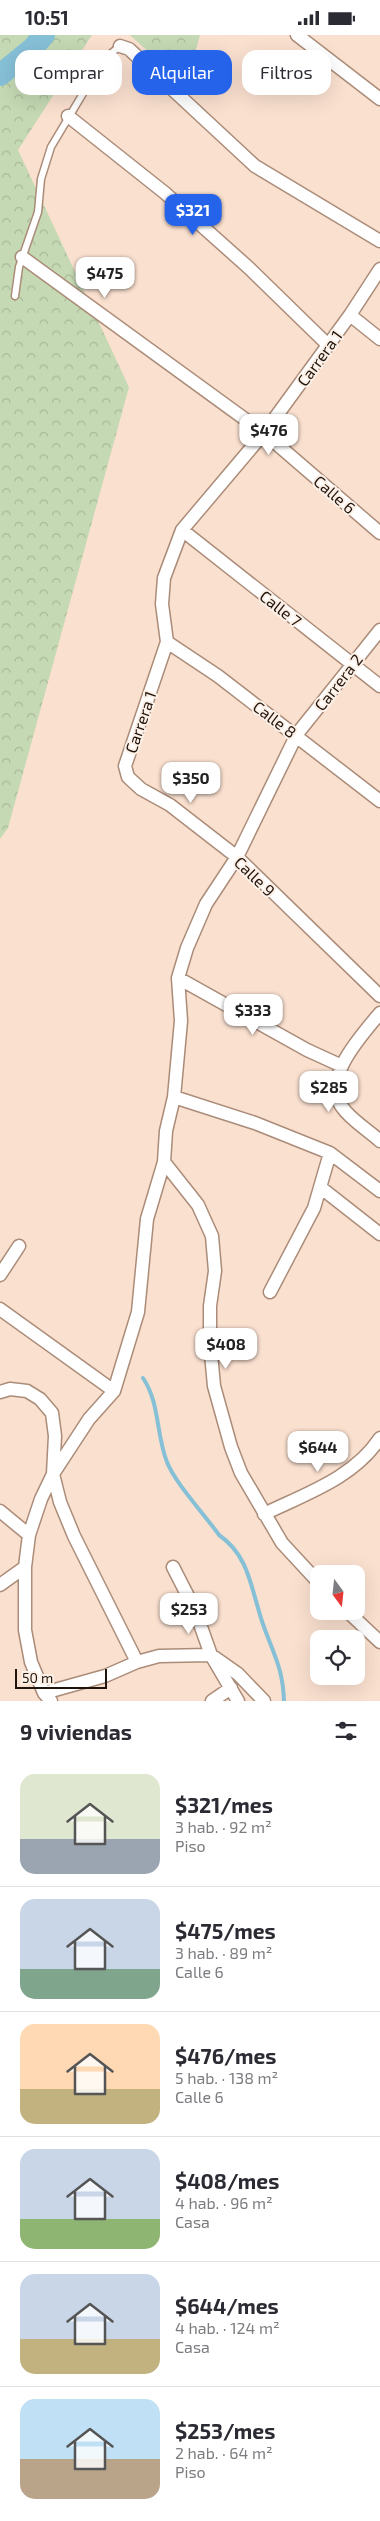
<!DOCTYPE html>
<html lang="es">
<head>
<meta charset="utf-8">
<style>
  body { margin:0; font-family:"Exo 2",sans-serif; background:#f7f7f7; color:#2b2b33; height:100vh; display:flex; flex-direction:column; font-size:19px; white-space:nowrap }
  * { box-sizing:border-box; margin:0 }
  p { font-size:16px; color:#7c7c81 }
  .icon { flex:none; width:28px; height:28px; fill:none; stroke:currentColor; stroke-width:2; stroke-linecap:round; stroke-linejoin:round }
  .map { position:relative; height:1666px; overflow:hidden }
  .drawer { display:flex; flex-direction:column; background:#fff; flex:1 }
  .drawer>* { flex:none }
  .guide { position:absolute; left:15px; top:15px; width:350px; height:45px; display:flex; gap:10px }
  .needle { width:32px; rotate:165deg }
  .fabs { position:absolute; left:310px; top:1530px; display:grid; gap:10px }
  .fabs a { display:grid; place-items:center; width:55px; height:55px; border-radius:10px; background:#fff; box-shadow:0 5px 20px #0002; font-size:25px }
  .scale { position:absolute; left:15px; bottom:12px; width:92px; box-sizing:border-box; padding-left:5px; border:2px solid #20150d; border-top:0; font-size:14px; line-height:18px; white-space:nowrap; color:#20150d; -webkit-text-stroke:4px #fdf0e7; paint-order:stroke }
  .price { position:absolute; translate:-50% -42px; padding:0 11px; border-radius:10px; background:#fff; color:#222; font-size:16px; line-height:32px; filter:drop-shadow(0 1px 2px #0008) }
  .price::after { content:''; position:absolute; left:50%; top:30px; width:15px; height:11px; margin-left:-8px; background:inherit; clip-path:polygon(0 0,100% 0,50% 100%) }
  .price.on { background:#2563eb; color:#fff }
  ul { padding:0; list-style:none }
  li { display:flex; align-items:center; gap:15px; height:125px; padding:0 20px }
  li+li { border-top:1px solid #e1e1e2 }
  li span { display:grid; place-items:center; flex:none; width:140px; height:100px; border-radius:15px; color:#555 }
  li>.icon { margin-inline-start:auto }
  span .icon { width:60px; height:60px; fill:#fffc; stroke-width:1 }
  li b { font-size:21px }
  h2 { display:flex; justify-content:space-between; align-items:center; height:60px; padding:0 20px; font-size:21px }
  .tag { padding:0 18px; border-radius:15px; background:#fff; box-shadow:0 5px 20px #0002; font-size:18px; line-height:45px }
  .tag.on { background:#2563eb; color:#fff }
  .status { display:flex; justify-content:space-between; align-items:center; height:35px; padding:0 25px; background:#fff; direction:ltr }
  .status svg { height:14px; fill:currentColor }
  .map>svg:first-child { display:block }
  .forest { fill:url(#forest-crowns) }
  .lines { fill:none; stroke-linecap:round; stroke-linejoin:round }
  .stream { stroke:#86c0d7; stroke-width:4 }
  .river { stroke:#86c0d7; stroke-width:22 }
  .lane-casing { stroke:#ab8c79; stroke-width:9 }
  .street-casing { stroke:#ab8c79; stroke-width:15 }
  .lane { stroke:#fff; stroke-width:6 }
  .street { stroke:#fff; stroke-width:12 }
  .labels { text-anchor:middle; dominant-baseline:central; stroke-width:4; stroke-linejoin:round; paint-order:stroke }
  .street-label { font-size:16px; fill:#20150d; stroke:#fdf0e7 }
</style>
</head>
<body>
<div class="status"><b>10:51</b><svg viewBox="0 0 49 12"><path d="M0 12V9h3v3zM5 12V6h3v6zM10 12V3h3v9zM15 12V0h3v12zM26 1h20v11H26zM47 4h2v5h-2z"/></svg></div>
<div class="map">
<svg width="380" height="1666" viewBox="0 0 380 1666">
  <defs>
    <pattern id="forest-crowns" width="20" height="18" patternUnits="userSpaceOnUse" patternTransform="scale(1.25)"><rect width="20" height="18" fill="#c5d9b4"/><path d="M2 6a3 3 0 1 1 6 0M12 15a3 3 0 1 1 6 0" fill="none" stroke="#a9b99a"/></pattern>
  </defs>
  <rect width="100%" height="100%" fill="#fae0cf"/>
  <path class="forest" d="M 0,0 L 92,0 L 18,115 L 129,352 L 8,793 L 0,804 Z
    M 130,0 L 200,0 L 186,51 Z"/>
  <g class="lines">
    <path class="stream" d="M 143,1343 C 160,1368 156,1400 167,1427 C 175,1448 205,1480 219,1500 C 251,1522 251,1557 264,1592 C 274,1620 283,1634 284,1666"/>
    <path class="river" d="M 0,40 L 33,13 L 44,0"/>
    <defs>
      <path id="lane" d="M 15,261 L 19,232 L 38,177 L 41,144 L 51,112 L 103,25 L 120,11"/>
      <path id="street" d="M 297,0 L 380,64
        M 120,11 L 129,14 L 255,131 L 380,206
        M 68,81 L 165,158 L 249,233 L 328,310
        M 22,222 L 264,398 L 380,498
        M 380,234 L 350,280 L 264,398 L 182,495 L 164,543 L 162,569 L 167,607 L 125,731 L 128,742 L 141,754 L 170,770 L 237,822 L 380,961
        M 350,280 L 380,304
        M 182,495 L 380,651
        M 167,607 L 218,641 L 380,766
        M 178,943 L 307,1015 L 342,1031
        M 380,978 C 362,1000 321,1043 342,1072 C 351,1085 368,1095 380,1106
        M 174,1062 L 255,1088 L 330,1118 L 314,1173 L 270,1257
        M 330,1118 L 380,1156
        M 164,1127 L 198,1170 L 212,1201 L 215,1236 L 210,1271 L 210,1308 L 214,1351 L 231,1412 L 241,1438 L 282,1508 L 319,1548
        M 320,1152 L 380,1199
        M 0,1240 L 19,1211
        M 0,1274 L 114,1356
        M 0,1357 L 10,1354 L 27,1356 L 40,1364 L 52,1378 L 55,1401 L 53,1439 L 60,1467 L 74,1501 L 137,1627
        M 0,1476 L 29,1500
        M 264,1479 C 305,1459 354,1443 380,1403
        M 173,1532 L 195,1575 L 211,1620 L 238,1666
        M 0,1550 L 25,1532
        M 347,1576 L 380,1607
        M 44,1658 L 105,1641 L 137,1627 L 159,1621 L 211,1620 L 238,1639 L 264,1666
        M 51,1666 L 44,1658 L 31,1627 L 25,1595 L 25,1532 L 29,1500 L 41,1464 L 53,1439 L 89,1384 L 114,1356 L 138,1277 L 147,1184 L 164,1127 L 166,1096 L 174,1062 L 181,986 L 178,943 L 187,913 L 206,869 L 237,822 L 297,699 L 380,595
        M 212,1666 L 231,1653"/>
    </defs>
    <use href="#lane" class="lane-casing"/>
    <use href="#street" class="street-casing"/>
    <use href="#lane" class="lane"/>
    <use href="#street" class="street"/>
  </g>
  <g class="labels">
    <g class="street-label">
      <text transform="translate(319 323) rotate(-54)">Carrera 1</text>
      <text transform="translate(335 459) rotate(41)">Calle 6</text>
      <text transform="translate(281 573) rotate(38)">Calle 7</text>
      <text transform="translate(338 647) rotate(-52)">Carrera 2</text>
      <text transform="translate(275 684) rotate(37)">Calle 8</text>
      <text transform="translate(140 687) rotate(-71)">Carrera 1</text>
      <text transform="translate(255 841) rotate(44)">Calle 9</text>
    </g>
  </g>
</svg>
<div class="fabs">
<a><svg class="needle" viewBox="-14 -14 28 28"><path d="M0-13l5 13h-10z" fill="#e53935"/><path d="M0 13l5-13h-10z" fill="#7c7c81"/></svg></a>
<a><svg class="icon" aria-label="locate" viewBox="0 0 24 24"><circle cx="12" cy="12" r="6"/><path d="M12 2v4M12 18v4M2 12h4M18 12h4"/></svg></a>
</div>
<div class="scale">50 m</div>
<b class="price on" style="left:193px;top:201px">$321</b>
<b class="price" style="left:105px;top:264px">$475</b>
<b class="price" style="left:269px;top:421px">$476</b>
<b class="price" style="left:191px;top:769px">$350</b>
<b class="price" style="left:253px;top:1001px">$333</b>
<b class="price" style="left:329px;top:1078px">$285</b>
<b class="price" style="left:226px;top:1335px">$408</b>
<b class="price" style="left:318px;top:1438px">$644</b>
<b class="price" style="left:189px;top:1600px">$253</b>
<div class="guide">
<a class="tag">Comprar</a>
<a class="tag on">Alquilar</a>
<a class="tag">Filtros</a>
</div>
</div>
<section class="drawer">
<h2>9 viviendas<svg class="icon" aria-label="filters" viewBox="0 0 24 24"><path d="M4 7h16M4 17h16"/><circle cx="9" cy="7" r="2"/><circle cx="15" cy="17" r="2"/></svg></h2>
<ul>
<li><span style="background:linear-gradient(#dfe7d0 65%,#9aa5b1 0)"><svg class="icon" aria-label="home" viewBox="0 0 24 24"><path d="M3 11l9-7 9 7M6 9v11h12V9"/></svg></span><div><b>$321/mes</b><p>3 hab. · 92 m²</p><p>Piso</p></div></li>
<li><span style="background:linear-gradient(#c9d6e8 70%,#7fa58c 0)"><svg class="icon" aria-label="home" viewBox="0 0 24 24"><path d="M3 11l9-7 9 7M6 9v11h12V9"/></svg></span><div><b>$475/mes</b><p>3 hab. · 89 m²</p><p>Calle 6</p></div></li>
<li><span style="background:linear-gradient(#ffd9b3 65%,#c2b280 0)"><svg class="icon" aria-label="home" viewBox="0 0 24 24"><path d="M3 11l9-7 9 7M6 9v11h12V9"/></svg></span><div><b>$476/mes</b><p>5 hab. · 138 m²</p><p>Calle 6</p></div></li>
<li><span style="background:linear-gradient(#c9d6e8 70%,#8fb573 0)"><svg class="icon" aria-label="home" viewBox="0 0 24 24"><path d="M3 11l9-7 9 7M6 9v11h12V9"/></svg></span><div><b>$408/mes</b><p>4 hab. · 96 m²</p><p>Casa</p></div></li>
<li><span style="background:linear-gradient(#c9d6e8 65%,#c2b280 0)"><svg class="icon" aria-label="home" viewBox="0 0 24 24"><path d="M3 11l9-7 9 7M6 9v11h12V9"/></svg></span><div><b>$644/mes</b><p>4 hab. · 124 m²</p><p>Casa</p></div></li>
<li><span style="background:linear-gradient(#bfe0f5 60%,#b9a48a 0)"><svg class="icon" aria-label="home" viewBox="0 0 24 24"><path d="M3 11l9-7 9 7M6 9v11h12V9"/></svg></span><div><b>$253/mes</b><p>2 hab. · 64 m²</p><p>Piso</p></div></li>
</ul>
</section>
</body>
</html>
